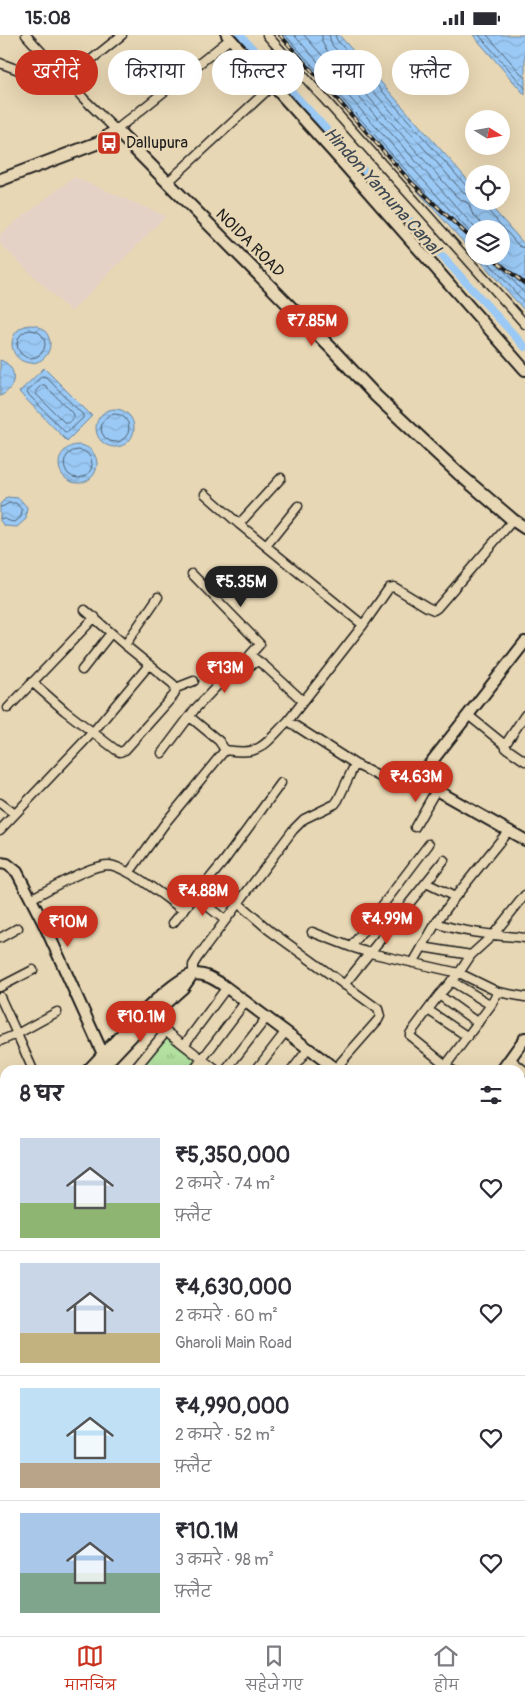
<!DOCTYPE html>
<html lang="hi">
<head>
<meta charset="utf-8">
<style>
  body { margin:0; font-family:Pangolin,"Playpen Sans Deva",sans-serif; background:#f7f7f7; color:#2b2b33; height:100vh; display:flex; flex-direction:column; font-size:19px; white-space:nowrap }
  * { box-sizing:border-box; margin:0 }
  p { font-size:16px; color:#7c7c81 }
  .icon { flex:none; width:28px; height:28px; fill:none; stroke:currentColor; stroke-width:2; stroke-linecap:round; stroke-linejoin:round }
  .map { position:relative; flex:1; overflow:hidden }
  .drawer { position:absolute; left:0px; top:1030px; width:525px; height:571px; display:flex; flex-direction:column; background:#fff; border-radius:15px 15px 0 0; box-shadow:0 5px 20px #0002 }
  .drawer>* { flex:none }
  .guide { position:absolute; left:15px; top:15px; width:495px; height:45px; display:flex; gap:10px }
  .needle { width:32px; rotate:101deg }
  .buttons { position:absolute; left:465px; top:75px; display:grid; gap:10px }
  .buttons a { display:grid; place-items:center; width:45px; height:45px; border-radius:50%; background:#fff; box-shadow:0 5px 20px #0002; font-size:25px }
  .price { position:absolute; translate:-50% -42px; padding:0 11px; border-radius:18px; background:#c8321e; color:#fff; font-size:16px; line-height:32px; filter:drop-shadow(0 1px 2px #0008) }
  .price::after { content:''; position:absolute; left:50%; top:30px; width:15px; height:11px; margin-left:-8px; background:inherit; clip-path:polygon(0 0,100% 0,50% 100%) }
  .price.active { background:#222; color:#fff }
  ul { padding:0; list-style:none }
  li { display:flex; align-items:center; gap:15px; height:125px; padding:0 20px }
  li+li { border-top:1px solid #e1e1e2 }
  li span { display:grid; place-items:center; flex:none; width:140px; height:100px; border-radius:0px; color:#555 }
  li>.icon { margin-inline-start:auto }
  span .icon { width:60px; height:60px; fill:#fffc; stroke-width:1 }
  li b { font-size:21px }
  h2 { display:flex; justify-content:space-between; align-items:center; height:60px; padding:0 20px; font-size:21px }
  .tag { padding:0 18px; border-radius:22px; background:#fff; box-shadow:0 5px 20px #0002; font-size:18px; line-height:45px }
  .tag.active { background:#c8321e; color:#fff }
  .status { display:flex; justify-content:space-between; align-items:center; height:35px; padding:0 25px; background:#fff; direction:ltr }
  .status svg { height:14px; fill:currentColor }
  .dock { display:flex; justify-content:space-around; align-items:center; height:70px; border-top:1px solid #e1e1e2; background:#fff; font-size:14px; color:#7c7c81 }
  .dock a { display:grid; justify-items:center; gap:2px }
  .dock .active { color:#c8321e }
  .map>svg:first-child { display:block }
  .built { fill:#e5d2c7 }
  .grass { fill:url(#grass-tufts); stroke:#677e5e }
  .water { fill:url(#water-waves); stroke:#68849e }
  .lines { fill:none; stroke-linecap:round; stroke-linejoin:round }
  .shore { stroke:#4e6173; stroke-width:1 }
  .canal { stroke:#9ac9f5; stroke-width:8 }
  .minor-casing { stroke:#1c1c1c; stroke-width:11 }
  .tertiary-casing { stroke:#1c1c1c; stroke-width:14 }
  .secondary-casing { stroke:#1c1c1c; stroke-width:15 }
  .minor { stroke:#e8d7b4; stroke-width:8 }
  .tertiary { stroke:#e8d7b4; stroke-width:10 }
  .secondary { stroke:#e8d7b4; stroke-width:11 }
  .rail-casing { stroke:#1c1c1c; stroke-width:4 }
  .rail { stroke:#e8d7b4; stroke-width:2; stroke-dasharray:5.5; stroke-linecap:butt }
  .labels { text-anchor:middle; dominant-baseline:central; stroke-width:5; stroke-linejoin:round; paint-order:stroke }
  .poi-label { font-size:16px; fill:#1c1c1c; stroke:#e8d7b4; text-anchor:start }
  .street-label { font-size:16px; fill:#1c1c1c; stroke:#e8d7b4 }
  .water-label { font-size:18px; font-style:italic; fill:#3c4752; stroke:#e8d7b4 }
</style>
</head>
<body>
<div class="status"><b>15:08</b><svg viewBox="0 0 49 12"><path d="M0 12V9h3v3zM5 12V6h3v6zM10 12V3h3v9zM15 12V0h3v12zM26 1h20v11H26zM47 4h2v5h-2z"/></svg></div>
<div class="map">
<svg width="525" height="1601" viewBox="0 0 525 1601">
  <defs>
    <pattern id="grass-tufts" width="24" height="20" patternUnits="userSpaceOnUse" patternTransform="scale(1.25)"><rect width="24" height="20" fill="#b2e1a0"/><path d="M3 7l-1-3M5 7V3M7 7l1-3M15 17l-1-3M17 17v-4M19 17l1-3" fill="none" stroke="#98c089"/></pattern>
    <pattern id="water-waves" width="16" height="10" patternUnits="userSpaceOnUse" patternTransform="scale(1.25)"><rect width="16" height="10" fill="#9ac9f5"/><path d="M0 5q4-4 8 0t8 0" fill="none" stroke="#84acd1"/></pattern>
  </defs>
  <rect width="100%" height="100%" fill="#e8d7b4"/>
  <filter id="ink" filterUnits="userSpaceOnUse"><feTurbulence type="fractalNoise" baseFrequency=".02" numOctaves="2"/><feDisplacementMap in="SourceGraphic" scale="10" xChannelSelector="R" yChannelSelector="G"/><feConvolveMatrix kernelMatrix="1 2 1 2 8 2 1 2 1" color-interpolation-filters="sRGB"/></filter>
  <g filter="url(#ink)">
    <path class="built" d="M 74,142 L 166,181 L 71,277 L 0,209 L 0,199 Z"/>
    <path class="grass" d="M 164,1001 L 195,1025 L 187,1035 L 137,1035 Z
      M 5,1138 L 5,1189 L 0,1196 L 0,1143 Z
      M 0,1239 L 5,1243 L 5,1321 L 0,1317 Z
      M 42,1596 L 97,1596 L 93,1601 L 38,1601 Z
      M 118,1596 L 156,1596 L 162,1601 L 124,1601 Z
      M 358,1596 L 431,1596 L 428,1601 L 364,1601 Z"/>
    <path class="water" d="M 278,0 L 339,0 L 474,152 L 474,166 L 486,166 L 525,210 L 525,276 L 476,221 L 501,221 L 501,194 L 474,194 L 474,219 Z
      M 473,0 L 525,0 L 525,60 Z
      M12 309a19 19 0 1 1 38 0a19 19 0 1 1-38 0Z
      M 0,325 C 19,331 17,354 0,361 Z
      M 44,333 L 92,381 L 67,406 L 19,357 Z
      M96 393a19 19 0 1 1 38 0a19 19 0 1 1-38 0Z
      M59 429a19 19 0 1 1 38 0a19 19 0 1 1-38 0Z
      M 7,462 L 19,463 L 27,472 L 26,484 L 17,492 L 5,491 L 0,486 L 0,469 Z"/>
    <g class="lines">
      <path class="shore" d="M 285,0 L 474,211
        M 294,0 L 474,202
        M 304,0 L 476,194
        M 322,0 L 322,7 L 326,14 L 457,162 L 469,169 L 472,178 L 486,194
        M 329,0 L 332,10 L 463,157 L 467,160 L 474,161
        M 335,0 L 337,5 L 468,153 L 474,155
        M 479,0 L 525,53
        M 487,0 L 525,43
        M 483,166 L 484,171 L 519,211 L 525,213
        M 483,221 L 525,268
        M 491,221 L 525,259
        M17 309a14 14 0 1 1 28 0a14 14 0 1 1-28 0Z
        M 42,341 L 46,342 L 83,380 L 83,383 L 68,397 L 65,397 L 27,358 L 28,356 Z
        M 42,350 L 45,350 L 74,380 L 74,383 L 68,388 L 65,388 L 36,359 L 36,356 Z
        M101 393a14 14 0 1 1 28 0a14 14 0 1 1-28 0Z
        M64 429a14 14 0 1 1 28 0a14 14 0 1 1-28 0Z
        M 0,472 L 4,471 L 9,468 L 16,468 L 22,475 L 21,482 L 15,487 C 8,487 6,483 0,483"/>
      <path class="canal" d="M 240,0 L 525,312"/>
      <defs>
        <path id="minor" d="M 26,0 L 84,64 L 116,95 L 230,4
          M 267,0 L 525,289
          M 0,28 L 24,37 L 43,21
          M 66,45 L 122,0
          M 168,147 L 272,51
          M 205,459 L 239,489 L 363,590
          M 239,489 L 281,443
          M 266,511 L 298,471
          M 192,539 L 260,609 L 250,620 L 258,626
          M 125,610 L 158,562
          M 82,635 L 111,598
          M 32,647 L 65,676 L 116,715 L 120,717 L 125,715 L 174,660 L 176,653 L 173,649 L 125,610 L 85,575
          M 176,653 L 194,646
          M 8,673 L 95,582
          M 468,680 L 505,710
          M 525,680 L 505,710 L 506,713 L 525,726
          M 288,686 L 363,590 L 389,553 L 394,552 L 427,572 L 434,575 L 437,573 L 513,485
          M 225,715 C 234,716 245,718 254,715 C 267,711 278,695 288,686 L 355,729 L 382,743 L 389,745 L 422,742
          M 162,718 L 195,674 L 218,650 L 258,626 L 266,632 L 303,666
          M 0,768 L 15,779
          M 415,792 L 436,755
          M 0,795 L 93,697 L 149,630
          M 129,838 L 166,787 L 225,715 L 219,706 L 190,682
          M 426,848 L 455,862
          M 196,862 L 225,885
          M 30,864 C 49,855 89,830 108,830 C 127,831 167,864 184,876
          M 238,868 L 269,895 L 378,974 L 380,981 L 378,985 L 335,1034
          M 173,888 L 224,826 L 281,748
          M 436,888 C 464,898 496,900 525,903
          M 312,897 L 351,912 L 370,918 L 459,938 L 498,957 L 525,962
          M 0,903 L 18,893
          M 351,912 L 429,809
          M 422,912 L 471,920
          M 413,928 L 436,888 L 455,862 L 509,795
          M 193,939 L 193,930 L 198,922 L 293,795 L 304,784 L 335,769 L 338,765 L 355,729
          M 451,946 L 491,970
          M 344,950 L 444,825
          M 0,952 L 33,935
          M 439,960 L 478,988
          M 0,962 L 17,999 L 57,977
          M 428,975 L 468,1002
          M 147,981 L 216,1035
          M 0,1006 L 17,999 L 33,1035
          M 184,1010 L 227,952
          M 510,1024 L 525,1036
          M 446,1030 L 491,970 L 498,957
          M 134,1035 L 166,996
          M 194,1035 L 246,966
          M 226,1035 L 267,982
          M 256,1035 L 286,996
          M 292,1035 L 309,1013
          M 452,1035 L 410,1001 L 410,999 L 439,960 L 459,938 L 471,920 L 493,900 L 525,860
          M 0,1081 L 5,1078
          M 520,1104 L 525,1108
          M 520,1186 L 524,1180
          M 0,1205 L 5,1199
          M 520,1226 L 525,1220
          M 520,1272 L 525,1265
          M 520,1291 L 525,1295
          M 0,1331 L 5,1324
          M 520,1331 L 525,1324
          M 520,1369 L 525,1362
          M 0,1370 L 5,1363
          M 0,1398 L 5,1402
          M 520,1409 L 525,1402
          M 0,1419 L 5,1413
          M 522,1446 L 525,1442
          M 1,1474 L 5,1469
          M 520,1487 L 525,1480
          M 0,1516 L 1,1515
          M 0,1556 L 5,1549
          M 520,1567 L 525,1570
          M 0,1595 L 5,1589
          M 13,1596 L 19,1601
          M 259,1596 L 265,1601
          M 486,1596 L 488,1599
          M 26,1601 L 30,1596
          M 101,1601 L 105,1596
          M 172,1601 L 175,1596
          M 201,1601 L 205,1596
          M 233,1601 L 236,1596
          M 312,1601 L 315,1596
          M 343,1601 L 346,1596
          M 432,1601 L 436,1596"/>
        <path id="tertiary" d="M 227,0 L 334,118 L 525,335
          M 525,607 L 425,735 L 422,742 L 436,755 L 525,805
          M 0,828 L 7,829 L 17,837 L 45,891 L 107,1028
          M 88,1035 C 107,1016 171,941 195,939 C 206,939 214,944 223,950 L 337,1035
          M 100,1035 L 149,983 L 183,953 L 192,940
          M 502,1035 L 525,1003
          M 0,1125 L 5,1121
          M 0,1139 L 5,1134"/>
        <path id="secondary" d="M 0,145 L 100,107 L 116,95 L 332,314 L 376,361 L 458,438 L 513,485 L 525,493"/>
      </defs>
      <use href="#minor" class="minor-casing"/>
      <use href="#tertiary" class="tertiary-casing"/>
      <use href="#secondary" class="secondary-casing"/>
      <use href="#minor" class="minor"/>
      <use href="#tertiary" class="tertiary"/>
      <use href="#secondary" class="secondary"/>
      <defs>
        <path id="rail" d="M 280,0 L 411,147 L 474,206
          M 490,221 L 525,249"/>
      </defs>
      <use href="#rail" class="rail-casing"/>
      <use href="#rail" class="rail"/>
    </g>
  </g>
  <defs>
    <symbol id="bus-square" viewBox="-11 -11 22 22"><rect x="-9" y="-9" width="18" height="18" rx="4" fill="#c8321e" stroke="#e8d7b4"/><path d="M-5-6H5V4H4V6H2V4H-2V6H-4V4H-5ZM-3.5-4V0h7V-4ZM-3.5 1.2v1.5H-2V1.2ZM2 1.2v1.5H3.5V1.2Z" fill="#fff"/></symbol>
  </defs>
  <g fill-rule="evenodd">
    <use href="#bus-square" x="95" y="94" width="28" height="28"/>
  </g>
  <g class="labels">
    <g class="poi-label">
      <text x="126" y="108">Dallupura</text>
    </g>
    <g class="street-label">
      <text transform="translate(250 208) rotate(45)">NOIDA ROAD</text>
    </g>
    <g class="water-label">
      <text transform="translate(382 156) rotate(48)">Hindon Yamuna Canal</text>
    </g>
  </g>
</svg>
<div class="buttons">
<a><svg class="needle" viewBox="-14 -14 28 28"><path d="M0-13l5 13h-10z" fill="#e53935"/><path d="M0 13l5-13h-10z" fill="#7c7c81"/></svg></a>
<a><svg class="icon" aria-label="locate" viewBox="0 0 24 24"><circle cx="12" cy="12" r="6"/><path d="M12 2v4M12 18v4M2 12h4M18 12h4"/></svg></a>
<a><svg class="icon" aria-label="layers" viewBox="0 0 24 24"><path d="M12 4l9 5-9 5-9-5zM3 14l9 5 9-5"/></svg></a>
</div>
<b class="price" style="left:312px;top:312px">₹7.85M</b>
<b class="price active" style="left:241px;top:573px">₹5.35M</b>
<b class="price" style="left:225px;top:659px">₹13M</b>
<b class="price" style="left:416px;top:768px">₹4.63M</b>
<b class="price" style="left:203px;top:882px">₹4.88M</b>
<b class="price" style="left:387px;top:910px">₹4.99M</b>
<b class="price" style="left:68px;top:913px">₹10M</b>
<b class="price" style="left:141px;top:1008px">₹10.1M</b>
<div class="guide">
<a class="tag active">खरीदें</a>
<a class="tag">किराया</a>
<a class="tag">फ़िल्टर</a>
<a class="tag">नया</a>
<a class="tag">फ़्लैट</a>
</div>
<section class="drawer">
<h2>8 घर<svg class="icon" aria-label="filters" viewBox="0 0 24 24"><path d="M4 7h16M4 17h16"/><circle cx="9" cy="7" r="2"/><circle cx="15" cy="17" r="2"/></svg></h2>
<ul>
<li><span style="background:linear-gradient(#c9d6e8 65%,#8fb573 0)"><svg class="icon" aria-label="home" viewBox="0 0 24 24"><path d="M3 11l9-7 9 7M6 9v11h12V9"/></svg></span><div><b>₹5,350,000</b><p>2 कमरे · 74 m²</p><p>फ़्लैट</p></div><svg class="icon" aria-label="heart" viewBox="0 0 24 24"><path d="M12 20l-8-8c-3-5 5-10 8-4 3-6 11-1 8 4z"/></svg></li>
<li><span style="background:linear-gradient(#c9d6e8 70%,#c2b280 0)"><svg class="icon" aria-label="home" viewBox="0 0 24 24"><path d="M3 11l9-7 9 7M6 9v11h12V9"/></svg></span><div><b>₹4,630,000</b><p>2 कमरे · 60 m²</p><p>Gharoli Main Road</p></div><svg class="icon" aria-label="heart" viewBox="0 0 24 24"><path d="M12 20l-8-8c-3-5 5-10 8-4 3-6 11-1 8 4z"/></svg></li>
<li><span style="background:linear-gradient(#bfe0f5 75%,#b9a48a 0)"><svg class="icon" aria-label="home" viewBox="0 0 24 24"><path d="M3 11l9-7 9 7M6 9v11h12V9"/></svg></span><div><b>₹4,990,000</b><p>2 कमरे · 52 m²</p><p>फ़्लैट</p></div><svg class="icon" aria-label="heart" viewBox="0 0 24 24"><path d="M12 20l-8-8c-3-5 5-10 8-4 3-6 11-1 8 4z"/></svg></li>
<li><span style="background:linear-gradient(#a9c7e8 60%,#7fa58c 0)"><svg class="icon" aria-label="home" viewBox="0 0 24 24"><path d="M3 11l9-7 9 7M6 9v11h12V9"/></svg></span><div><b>₹10.1M</b><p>3 कमरे · 98 m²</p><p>फ़्लैट</p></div><svg class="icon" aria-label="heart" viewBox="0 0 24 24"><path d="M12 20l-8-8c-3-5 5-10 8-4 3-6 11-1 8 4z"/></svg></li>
</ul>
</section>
</div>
<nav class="dock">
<a class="active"><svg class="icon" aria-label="map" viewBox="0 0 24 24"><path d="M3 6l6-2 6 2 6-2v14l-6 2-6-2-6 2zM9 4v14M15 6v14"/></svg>मानचित्र</a>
<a><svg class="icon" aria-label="saved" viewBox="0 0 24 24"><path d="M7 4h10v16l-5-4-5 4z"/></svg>सहेजे गए</a>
<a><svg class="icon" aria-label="home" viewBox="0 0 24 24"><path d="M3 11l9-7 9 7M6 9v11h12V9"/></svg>होम</a>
</nav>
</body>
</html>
